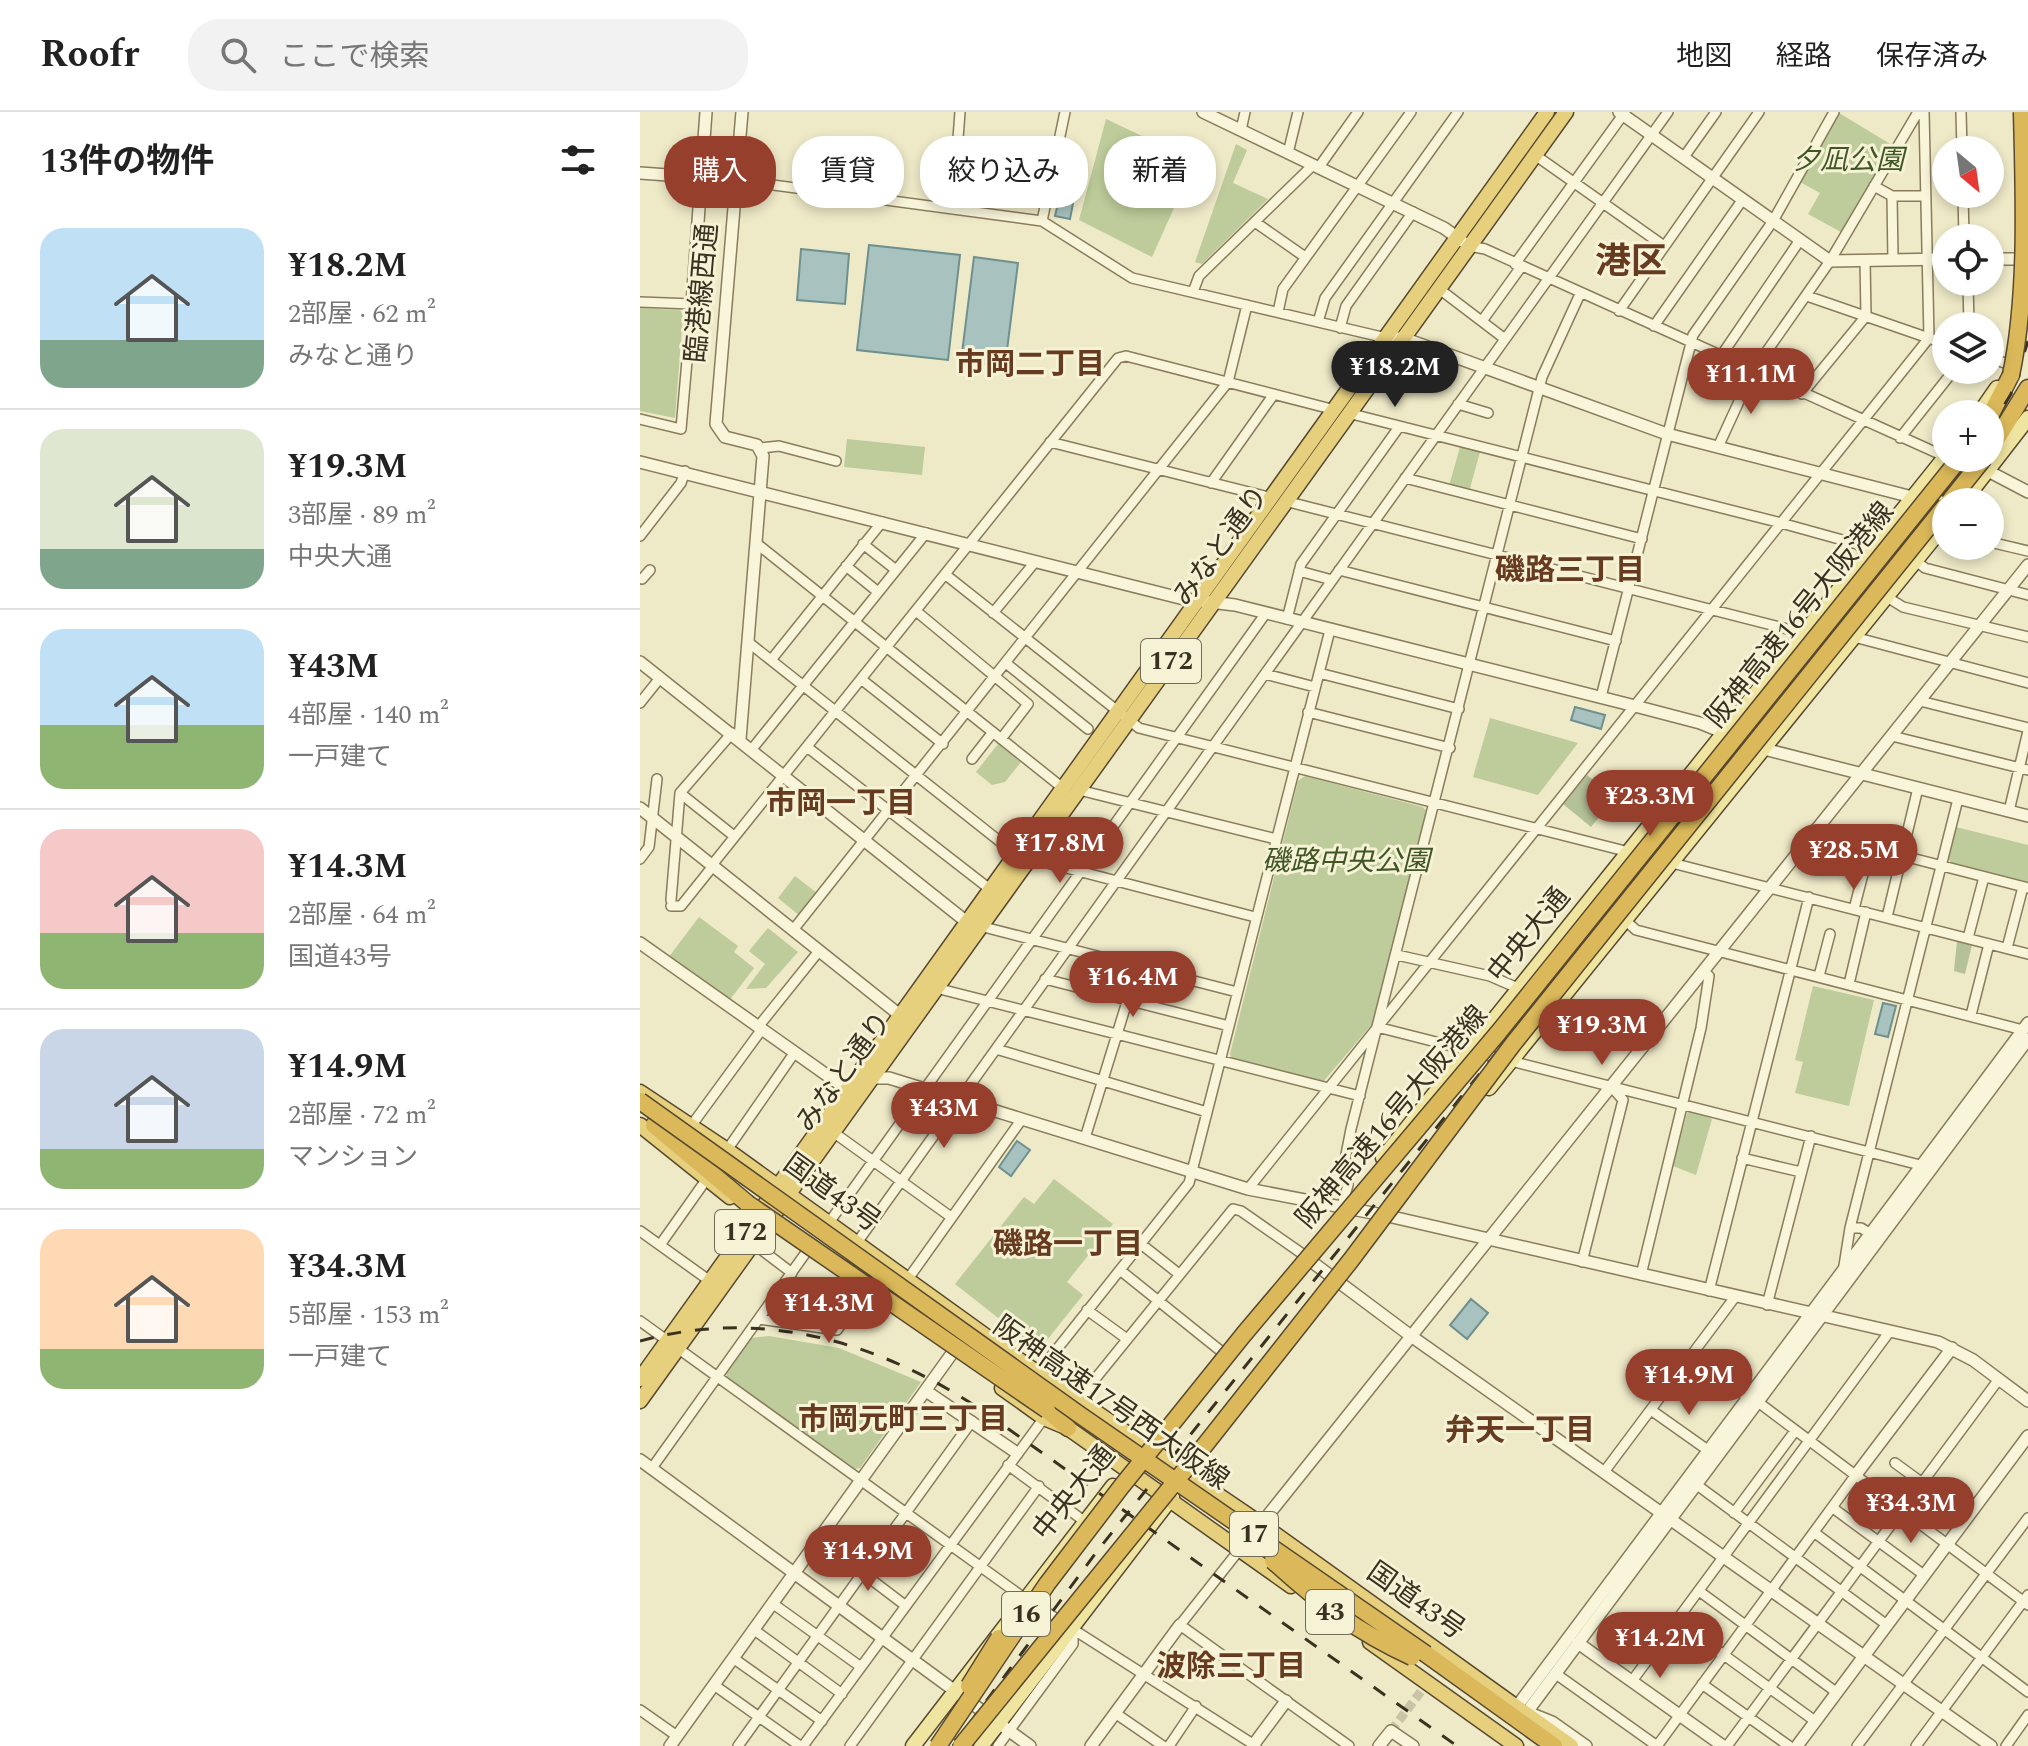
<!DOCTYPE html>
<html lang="ja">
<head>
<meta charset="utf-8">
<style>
  body { margin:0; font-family:Spectral,"Noto Sans JP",serif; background:#f2f2f2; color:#222; height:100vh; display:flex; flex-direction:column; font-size:30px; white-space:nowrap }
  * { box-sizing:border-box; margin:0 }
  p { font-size:26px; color:#767676 }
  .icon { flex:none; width:44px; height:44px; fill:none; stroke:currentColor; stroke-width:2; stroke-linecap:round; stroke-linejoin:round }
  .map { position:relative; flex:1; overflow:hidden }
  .panel { display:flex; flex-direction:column; background:#fff; width:640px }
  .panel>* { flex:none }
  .banner { position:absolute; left:24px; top:24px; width:760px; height:72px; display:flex; gap:16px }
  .needle { width:52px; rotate:151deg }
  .fabs { position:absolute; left:1292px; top:24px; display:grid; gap:16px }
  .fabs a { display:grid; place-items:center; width:72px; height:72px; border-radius:50%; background:#fff; box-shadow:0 4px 12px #0003; font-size:40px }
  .price { position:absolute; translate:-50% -68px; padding:0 18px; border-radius:28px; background:#973f2d; color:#fff; font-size:26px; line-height:52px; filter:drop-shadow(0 2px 4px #0008) }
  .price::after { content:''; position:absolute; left:50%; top:48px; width:24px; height:18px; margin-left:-12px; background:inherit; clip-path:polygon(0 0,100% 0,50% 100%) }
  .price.active { background:#222; color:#fff }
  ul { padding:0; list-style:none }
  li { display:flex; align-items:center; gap:24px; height:200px; padding:0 40px }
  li+li { border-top:2px solid #e0e0e0 }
  li span { display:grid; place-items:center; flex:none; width:224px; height:160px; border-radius:24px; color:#555 }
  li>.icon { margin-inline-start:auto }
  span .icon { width:96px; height:96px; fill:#fffc; stroke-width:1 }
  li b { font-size:34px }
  h2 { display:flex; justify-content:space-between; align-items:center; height:96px; padding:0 40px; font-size:34px }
  .pill { padding:0 28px; border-radius:32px; background:#fff; box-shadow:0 4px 12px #0003; font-size:28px; line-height:72px }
  .pill.active { background:#973f2d; color:#fff }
  header { display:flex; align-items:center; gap:48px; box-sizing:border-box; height:112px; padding:0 40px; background:#fff; border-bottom:2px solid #e0e0e0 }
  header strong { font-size:38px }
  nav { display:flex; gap:44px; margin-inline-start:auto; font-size:28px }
  .search { width:560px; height:72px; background:#f2f2f2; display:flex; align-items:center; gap:20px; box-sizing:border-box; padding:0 28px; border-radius:32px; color:#767676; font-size:30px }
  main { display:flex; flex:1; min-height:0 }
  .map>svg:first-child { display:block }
  .green { fill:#bdcc9a }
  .cemetery { fill:#b5c199 }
  .water { fill:#a8c2bf; stroke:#6e908e; stroke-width:2 }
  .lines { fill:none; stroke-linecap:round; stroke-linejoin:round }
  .minor-tunnel { stroke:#cac4a6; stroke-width:9; stroke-dasharray:9 4.5; stroke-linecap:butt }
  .minor-casing { stroke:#897c5c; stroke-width:12 }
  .tertiary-casing { stroke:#897c5c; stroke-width:14 }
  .primary-casing { stroke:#574930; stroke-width:17 }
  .trunk-casing { stroke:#574930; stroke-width:17 }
  .motorway-casing { stroke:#574930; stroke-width:19 }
  .minor { stroke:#f8f5da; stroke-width:9 }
  .tertiary { stroke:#f8f5da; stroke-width:11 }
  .primary { stroke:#f0e5a0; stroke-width:14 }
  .trunk { stroke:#e6cf7d; stroke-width:14 }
  .motorway { stroke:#dbb95a; stroke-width:16 }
  .rail { stroke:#3a3120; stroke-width:3; stroke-dasharray:14 14; stroke-linecap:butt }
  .motorway-bridge-casing { stroke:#574930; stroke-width:19; stroke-linecap:butt }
  .motorway-bridge { stroke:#dbb95a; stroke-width:16 }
  .labels { text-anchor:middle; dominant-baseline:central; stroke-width:6; stroke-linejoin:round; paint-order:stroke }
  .shield { fill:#f5f2d6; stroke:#726b57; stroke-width:2 }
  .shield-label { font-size:26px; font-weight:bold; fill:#3a3120 }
  .park-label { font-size:28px; font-style:italic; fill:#415627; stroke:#f5f2d6 }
  .street-label { font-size:28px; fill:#3a3120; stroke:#f5f2d6 }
  .neighbourhood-label { font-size:30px; font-weight:bold; fill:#663b20; stroke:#f5f2d6 }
  .district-label { font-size:36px; font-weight:bold; fill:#663b20; stroke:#f5f2d6 }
</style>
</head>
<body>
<header>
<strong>Roofr</strong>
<div class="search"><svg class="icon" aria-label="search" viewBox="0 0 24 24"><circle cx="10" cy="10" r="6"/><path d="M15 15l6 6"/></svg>ここで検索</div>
<nav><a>地図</a><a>経路</a><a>保存済み</a></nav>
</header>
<main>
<section class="panel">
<h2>13件の物件<svg class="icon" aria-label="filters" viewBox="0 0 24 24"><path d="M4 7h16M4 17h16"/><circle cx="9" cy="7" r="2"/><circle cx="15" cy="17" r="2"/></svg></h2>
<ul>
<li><span style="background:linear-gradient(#bfe0f5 70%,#7fa58c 0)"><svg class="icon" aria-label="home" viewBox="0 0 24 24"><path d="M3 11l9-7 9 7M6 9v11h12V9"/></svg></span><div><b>¥18.2M</b><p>2部屋 · 62 m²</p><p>みなと通り</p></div></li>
<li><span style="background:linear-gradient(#dfe7d0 75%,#7fa58c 0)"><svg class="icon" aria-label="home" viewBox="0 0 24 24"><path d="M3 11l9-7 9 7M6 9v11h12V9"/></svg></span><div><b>¥19.3M</b><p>3部屋 · 89 m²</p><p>中央大通</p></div></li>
<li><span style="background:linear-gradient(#bfe0f5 60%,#8fb573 0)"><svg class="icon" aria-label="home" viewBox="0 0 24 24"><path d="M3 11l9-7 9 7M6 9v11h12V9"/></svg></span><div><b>¥43M</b><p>4部屋 · 140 m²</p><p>一戸建て</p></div></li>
<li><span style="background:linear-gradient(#f6c9c9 65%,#8fb573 0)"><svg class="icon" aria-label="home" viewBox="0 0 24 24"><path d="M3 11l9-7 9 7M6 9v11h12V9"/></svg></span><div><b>¥14.3M</b><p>2部屋 · 64 m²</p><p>国道43号</p></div></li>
<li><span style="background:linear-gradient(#c9d6e8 75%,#8fb573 0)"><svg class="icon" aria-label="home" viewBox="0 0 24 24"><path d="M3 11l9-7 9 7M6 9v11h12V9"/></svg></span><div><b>¥14.9M</b><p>2部屋 · 72 m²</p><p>マンション</p></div></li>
<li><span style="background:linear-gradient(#ffd9b3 75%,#8fb573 0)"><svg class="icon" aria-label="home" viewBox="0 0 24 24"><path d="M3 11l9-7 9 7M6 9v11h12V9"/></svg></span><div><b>¥34.3M</b><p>5部屋 · 153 m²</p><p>一戸建て</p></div></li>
</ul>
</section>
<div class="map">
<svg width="1388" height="1634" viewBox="0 0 1388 1634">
  <rect width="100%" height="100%" fill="#eee9c7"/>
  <path class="green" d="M 1199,1 L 1252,33 L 1201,120 L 1168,102 L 1180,81 L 1160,70 Z
    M 466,7 L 555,49 L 512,145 L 439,108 Z
    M 596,32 L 607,38 L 593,71 L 628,87 L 562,152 L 555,150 Z
    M 0,196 L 40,198 L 43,203 L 35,306 L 0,299 Z
    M 207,327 L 285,335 L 282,363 L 204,355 Z
    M 820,335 L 840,340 L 829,380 L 809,374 Z
    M 850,606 L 938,631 L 898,683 L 833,665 Z
    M 358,632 L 381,650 L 365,670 L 352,673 L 336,660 Z
    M 665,664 L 783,695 L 787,700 L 732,912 L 683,970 L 592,947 L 590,942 L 658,669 Z
    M 1316,715 L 1388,733 L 1388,770 L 1311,751 L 1308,746 Z
    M 155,764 L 177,781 L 160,804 L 138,786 Z
    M 59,805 L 98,834 L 94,840 L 114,856 L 89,889 L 28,846 Z
    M 128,816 L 158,840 L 126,876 L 106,877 L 125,852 L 109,839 Z
    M 1173,874 L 1234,888 L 1209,994 L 1155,981 L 1163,950 L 1155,948 Z
    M 1052,999 L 1072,1007 L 1056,1063 L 1033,1054 L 1047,1001 Z
    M 414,1067 L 473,1112 L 427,1170 L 443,1183 L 399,1238 L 315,1172 L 384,1085 L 394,1092 Z
    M 129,1224 L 199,1236 L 281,1270 L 220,1356 L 215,1357 L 87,1265 L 86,1261 L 111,1226 Z"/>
  <path class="cemetery" d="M 947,663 L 975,686 L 951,715 L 923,692 Z
    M 1317,829 L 1332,833 L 1325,862 L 1314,859 Z"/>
  <path class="water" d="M 422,74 L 436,76 L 430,107 L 415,104 Z
    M 229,133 L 320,143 L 308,248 L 217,238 Z
    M 161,137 L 209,142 L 205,192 L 157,188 Z
    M 334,145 L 378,151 L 365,254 L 321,249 Z
    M 935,595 L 965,603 L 961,617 L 931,608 Z
    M 1243,891 L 1256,894 L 1248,925 L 1235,922 Z
    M 377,1029 L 390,1038 L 371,1064 L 359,1055 Z
    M 831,1187 L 848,1201 L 827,1227 L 810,1213 Z"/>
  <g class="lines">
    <path class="minor-tunnel" d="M 751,1619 L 788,1570"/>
    <defs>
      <path id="minor" d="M 320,0 L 317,40 L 413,53
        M 1321,0 L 1322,38
        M 601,18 L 605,0
        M 648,41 L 658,0
        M 895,43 L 1024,134
        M 1044,45 L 1076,0
        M 679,55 L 718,0
        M 96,68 L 402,109 L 492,166 L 746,226
        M 1234,74 L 1252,84 L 1286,84
        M 1323,82 L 1324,126
        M 1252,84 L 1253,147
        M 402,109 L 425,0
        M 615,110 L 665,145
        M 829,134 L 845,137 L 1306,345
        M 875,152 L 985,0
        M 1328,170 L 1329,214
        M 798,176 L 865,227
        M 553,180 L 559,164 L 673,53
        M 1167,184 L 1306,232
        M 0,190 L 52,192 L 41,317 L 0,307
        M 979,199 L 1119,0
        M 638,200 L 643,177 L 771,0
        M 842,209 L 881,155
        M 678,210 L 685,186 L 818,0
        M 1014,214 L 1103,87
        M 700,216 L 706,194 L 773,100
        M 1081,244 L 1160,128
        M 1350,246 L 1368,252
        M 1162,282 L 1226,204 L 1225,148
        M 818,292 L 848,301
        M 708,301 L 1141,411 L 1217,432 L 1228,440
        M 1260,326 L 1314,258
        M 410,330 L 632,386
        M 1078,335 L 1113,259 L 1190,149 L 1278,0
        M 121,336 L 139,334 L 196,349
        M 765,366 L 1002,427
        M 571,371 L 634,282
        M 645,389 L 1163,521 L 1179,518 L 1196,531 L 1214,525 L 1388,571
        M 0,424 L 41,371 L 45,359
        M 1350,430 L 1388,439
        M 116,431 L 424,677
        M 223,432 L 256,458
        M 1276,449 L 1285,456 L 1388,483
        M 206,454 L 238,480
        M 699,458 L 976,529
        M 659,459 L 692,468
        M 306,463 L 499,616 L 989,740 L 1001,740 L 1018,753 L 1032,751 L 1388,842
        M 2,467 L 10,458
        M 1247,485 L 1263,495 L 1388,525
        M 276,499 L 388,592 L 361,627
        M 353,501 L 395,450
        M 647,507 L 661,452 L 759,315
        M 108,530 L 377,743 L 615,805
        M 131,548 L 242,410
        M 367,552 L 448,617
        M 679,561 L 819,597
        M 625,562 L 675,575
        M 221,567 L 303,632
        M 961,585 L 1053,223 L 1133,109 L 1194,0
        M 1280,589 L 1388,616
        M 0,591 L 20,566
        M 668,600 L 810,636
        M 1252,624 L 1388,658
        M 167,635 L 351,778
        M 112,637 L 286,421
        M 332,647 L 353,620
        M 439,678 L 636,727
        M 40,681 L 94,724
        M 1369,699 L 1388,619
        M 1174,721 L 1388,776
        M 0,747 L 9,735 L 17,667
        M 72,753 L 478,246 L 486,244 L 695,298
        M 31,788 L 40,681 L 92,621
        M 31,794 L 41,794 L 73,754
        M 1214,797 L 1230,735
        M 1247,805 L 1278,676
        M 985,808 L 996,818 L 1383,918
        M 336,813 L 597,880
        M 153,818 L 588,270 L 607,193
        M 1328,826 L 1344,765
        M 1367,836 L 1383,775
        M 757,843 L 850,864 L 880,877
        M 1179,864 L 1190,822
        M 405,867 L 589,914
        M 1209,872 L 1226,800
        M 296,876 L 720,984
        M 1331,903 L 1349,832
        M 118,915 L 179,839
        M 737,915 L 1284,1054
        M 356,937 L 567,1000
        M 51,1014 L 122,917
        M 193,1020 L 311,1105
        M 445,1026 L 498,854
        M 87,1038 L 155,940
        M 1102,1046 L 1161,1060
        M 608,1077 L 1289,226 L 1284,0
        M 701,1097 L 708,1073 L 703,1058 L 711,1017 L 902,265 L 940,182
        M 188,1112 L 626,501
        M 1210,1116 L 1221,1116 L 1231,1122
        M 0,1119 L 70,1169
        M 114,1132 L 152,1161
        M 216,1132 L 1028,0
        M 501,1132 L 539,1162
        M 20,1133 L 66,1068
        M 942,1150 L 983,988 L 971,974
        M 480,1158 L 582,1240
        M 1203,1160 L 1210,1116 L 1318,687
        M 1001,1163 L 1061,916 L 1069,864 L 1063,859
        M 268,1167 L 382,1007
        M 1069,1179 L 1169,785
        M 1127,1193 L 1171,1024
        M 447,1198 L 487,1227
        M 119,1207 L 197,1218 L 224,1179
        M 0,1209 L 384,1486 L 616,1634
        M 1051,1244 L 1109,1286
        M 398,1261 L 549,1071 L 690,518
        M 438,1288 L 593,1097 L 601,1099 L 664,1143
        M 1118,1290 L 1388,1493
        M 1011,1298 L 1069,1339
        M 1255,1351 L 1281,1370
        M 368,1353 L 444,1409
        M 12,1356 L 167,1139
        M 964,1360 L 1095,1185
        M 1057,1373 L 1247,1513
        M 1193,1396 L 1284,1463
        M 1094,1401 L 1155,1319
        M 1175,1421 L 1388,1580
        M 178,1427 L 266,1494
        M 600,1437 L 540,1513 L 709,1634
        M 1059,1479 L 1196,1580
        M 132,1491 L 221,1555
        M 1037,1509 L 1175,1609
        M 113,1517 L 202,1582
        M 93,1546 L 182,1609
        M 916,1562 L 1017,1634
        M 992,1569 L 1250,1219
        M 1062,1572 L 1149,1634
        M 74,1573 L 160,1634
        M 0,1598 L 37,1624
        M 475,1601 L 523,1634
        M 98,1634 L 332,1309
        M 163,1634 L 404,1306
        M 210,1634 L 399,1374
        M 358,1634 L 433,1532 L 433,1517
        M 529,1634 L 556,1594
        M 1017,1634 L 1215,1364
        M 1087,1634 L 1359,1267
        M 1217,1634 L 1388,1406
        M 1276,1634 L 1388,1483
        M 1366,1634 L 1388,1603"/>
      <path id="tertiary" d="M 563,0 L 804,116 L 822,129
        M 979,0 L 1190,149 L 1306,147
        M 0,61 L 96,68
        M 1350,147 L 1376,147
        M 52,192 L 66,0
        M 747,226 L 763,226 L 1027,322 L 1272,385
        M 0,350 L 544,487 L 595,493 L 995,594 L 1060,611 L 1124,637 L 1388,704
        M 1348,359 L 1388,380
        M 0,550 L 328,811
        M 100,627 L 123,344 L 117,333 L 85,325 L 76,312 L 102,0
        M 0,696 L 261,904
        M 0,831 L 198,971 L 214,973
        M 230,966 L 249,966 L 608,1077 L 748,1104 L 1298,1230 L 1333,1248 L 1388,1289
        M 664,1144 L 771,1224 L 1351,1634
        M 286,1279 L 377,1341
        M 0,1348 L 390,1634
        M 1215,1364 L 1312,1236
        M 621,1412 L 1388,453
        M 938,1531 L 1083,1634
        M 878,1593 L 1388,911
        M 614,1632 L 646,1589
        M 30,1634 L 313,1240
        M 451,1634 L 540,1513
        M 739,1634 L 751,1619 L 773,1634
        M 946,1634 L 912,1610 L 887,1600 L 1388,927
        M 1157,1634 L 1388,1324"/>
      <path id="primary" d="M 1339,302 L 1357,276
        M 1323,390 L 1388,306
        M 849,976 L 1306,411
        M 743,1046 L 1306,344
        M 273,1634 L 473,1374
        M 341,1634 L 532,1385"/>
      <path id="trunk" d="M 0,980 L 87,1038 L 382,1250 L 621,1412 L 931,1634
        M 0,1013 L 90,1085
        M 0,1267 L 907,0
        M 362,1276 L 404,1306 L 428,1316 L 651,1474
        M 0,1289 L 926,0
        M 730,1530 L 876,1634"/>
      <path id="motorway" d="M 1350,304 L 1371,263
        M 1350,338 L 1388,276
        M 14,1013 L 107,1091
        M 407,1298 L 428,1316
        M 786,1542 L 914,1634"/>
    </defs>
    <use href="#minor" class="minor-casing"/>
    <use href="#tertiary" class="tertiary-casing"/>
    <use href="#primary" class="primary-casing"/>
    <use href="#trunk" class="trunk-casing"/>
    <use href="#motorway" class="motorway-casing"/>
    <use href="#minor" class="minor"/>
    <use href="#tertiary" class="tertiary"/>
    <use href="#primary" class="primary"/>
    <use href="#trunk" class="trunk"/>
    <use href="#motorway" class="motorway"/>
    <path class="rail" d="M 1350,316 L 1371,282 L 1388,229
      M 0,1229 C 123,1195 240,1230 343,1299 L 817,1634
      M 313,1634 L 458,1438 L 1333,346"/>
    <defs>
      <path id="motorway-bridge" d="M 1371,263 C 1388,182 1384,85 1382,0
        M 1309,390 L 1344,346
        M 0,989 L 440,1303 L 786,1542
        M 107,1091 L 407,1298
        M 633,1449 C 678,1490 717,1520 772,1545
        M 329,1574 L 359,1526
        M 298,1634 L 407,1472 L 481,1375 L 604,1222 L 858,921 L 1320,346
        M 321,1634 L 561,1338 L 711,1148 L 873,932 L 1306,393"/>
    </defs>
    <use href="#motorway-bridge" class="motorway-bridge-casing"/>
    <use href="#motorway-bridge" class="motorway-bridge"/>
  </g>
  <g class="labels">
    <g class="shield">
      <rect x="501" y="527" width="60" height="44" rx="6"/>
      <rect x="75" y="1098" width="60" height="44" rx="6"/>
      <rect x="590" y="1400" width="48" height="44" rx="6"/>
      <rect x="666" y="1478" width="48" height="44" rx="6"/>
      <rect x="362" y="1480" width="48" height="44" rx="6"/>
    </g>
    <g class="shield-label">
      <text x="531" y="549">172</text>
      <text x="105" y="1120">172</text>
      <text x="614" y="1422">17</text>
      <text x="690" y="1500">43</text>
      <text x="386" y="1502">16</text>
    </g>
    <g class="park-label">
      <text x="1208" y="48">夕凪公園</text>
      <text x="706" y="749">磯路中央公園</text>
    </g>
    <g class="street-label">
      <text transform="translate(62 181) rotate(-85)">臨港線西通</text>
      <text transform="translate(581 434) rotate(-54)">みなと通り</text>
      <text transform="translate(1160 503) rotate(-51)">阪神高速16号大阪港線</text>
      <text transform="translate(889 823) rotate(-51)">中央大通</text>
      <text transform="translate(204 960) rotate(-54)">みなと通り</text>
      <text transform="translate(752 1005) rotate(-50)">阪神高速16号大阪港線</text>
      <text transform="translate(192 1081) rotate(36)">国道43号</text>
      <text transform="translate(471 1291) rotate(35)">阪神高速17号西大阪線</text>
      <text transform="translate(434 1381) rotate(-51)">中央大通</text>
      <text transform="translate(776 1489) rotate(35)">国道43号</text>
    </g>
    <g class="neighbourhood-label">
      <text x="390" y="253">市岡二丁目</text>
      <text x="930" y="459">磯路三丁目</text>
      <text x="201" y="692">市岡一丁目</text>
      <text x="428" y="1133">磯路一丁目</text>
      <text x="263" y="1308">市岡元町三丁目</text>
      <text x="880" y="1319">弁天一丁目</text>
      <text x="591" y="1555">波除三丁目</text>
    </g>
    <g class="district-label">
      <text x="991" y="150">港区</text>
    </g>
  </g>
</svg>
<div class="fabs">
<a><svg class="needle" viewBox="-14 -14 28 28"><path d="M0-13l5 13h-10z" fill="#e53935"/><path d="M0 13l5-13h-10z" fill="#767676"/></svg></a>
<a><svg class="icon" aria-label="locate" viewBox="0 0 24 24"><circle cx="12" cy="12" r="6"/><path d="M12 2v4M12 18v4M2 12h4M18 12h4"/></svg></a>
<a><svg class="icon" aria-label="layers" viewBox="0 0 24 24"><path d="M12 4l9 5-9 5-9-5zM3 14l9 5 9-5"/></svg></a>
<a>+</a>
<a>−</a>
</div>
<b class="price active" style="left:755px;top:297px">¥18.2M</b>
<b class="price" style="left:1111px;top:304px">¥11.1M</b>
<b class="price" style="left:1010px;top:726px">¥23.3M</b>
<b class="price" style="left:420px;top:773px">¥17.8M</b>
<b class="price" style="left:1214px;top:780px">¥28.5M</b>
<b class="price" style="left:493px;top:907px">¥16.4M</b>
<b class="price" style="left:962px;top:955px">¥19.3M</b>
<b class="price" style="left:304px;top:1038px">¥43M</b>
<b class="price" style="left:189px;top:1233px">¥14.3M</b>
<b class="price" style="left:1049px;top:1305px">¥14.9M</b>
<b class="price" style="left:1271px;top:1433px">¥34.3M</b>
<b class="price" style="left:228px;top:1481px">¥14.9M</b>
<b class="price" style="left:1020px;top:1568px">¥14.2M</b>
<div class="banner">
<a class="pill active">購入</a>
<a class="pill">賃貸</a>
<a class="pill">絞り込み</a>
<a class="pill">新着</a>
</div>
</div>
</main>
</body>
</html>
